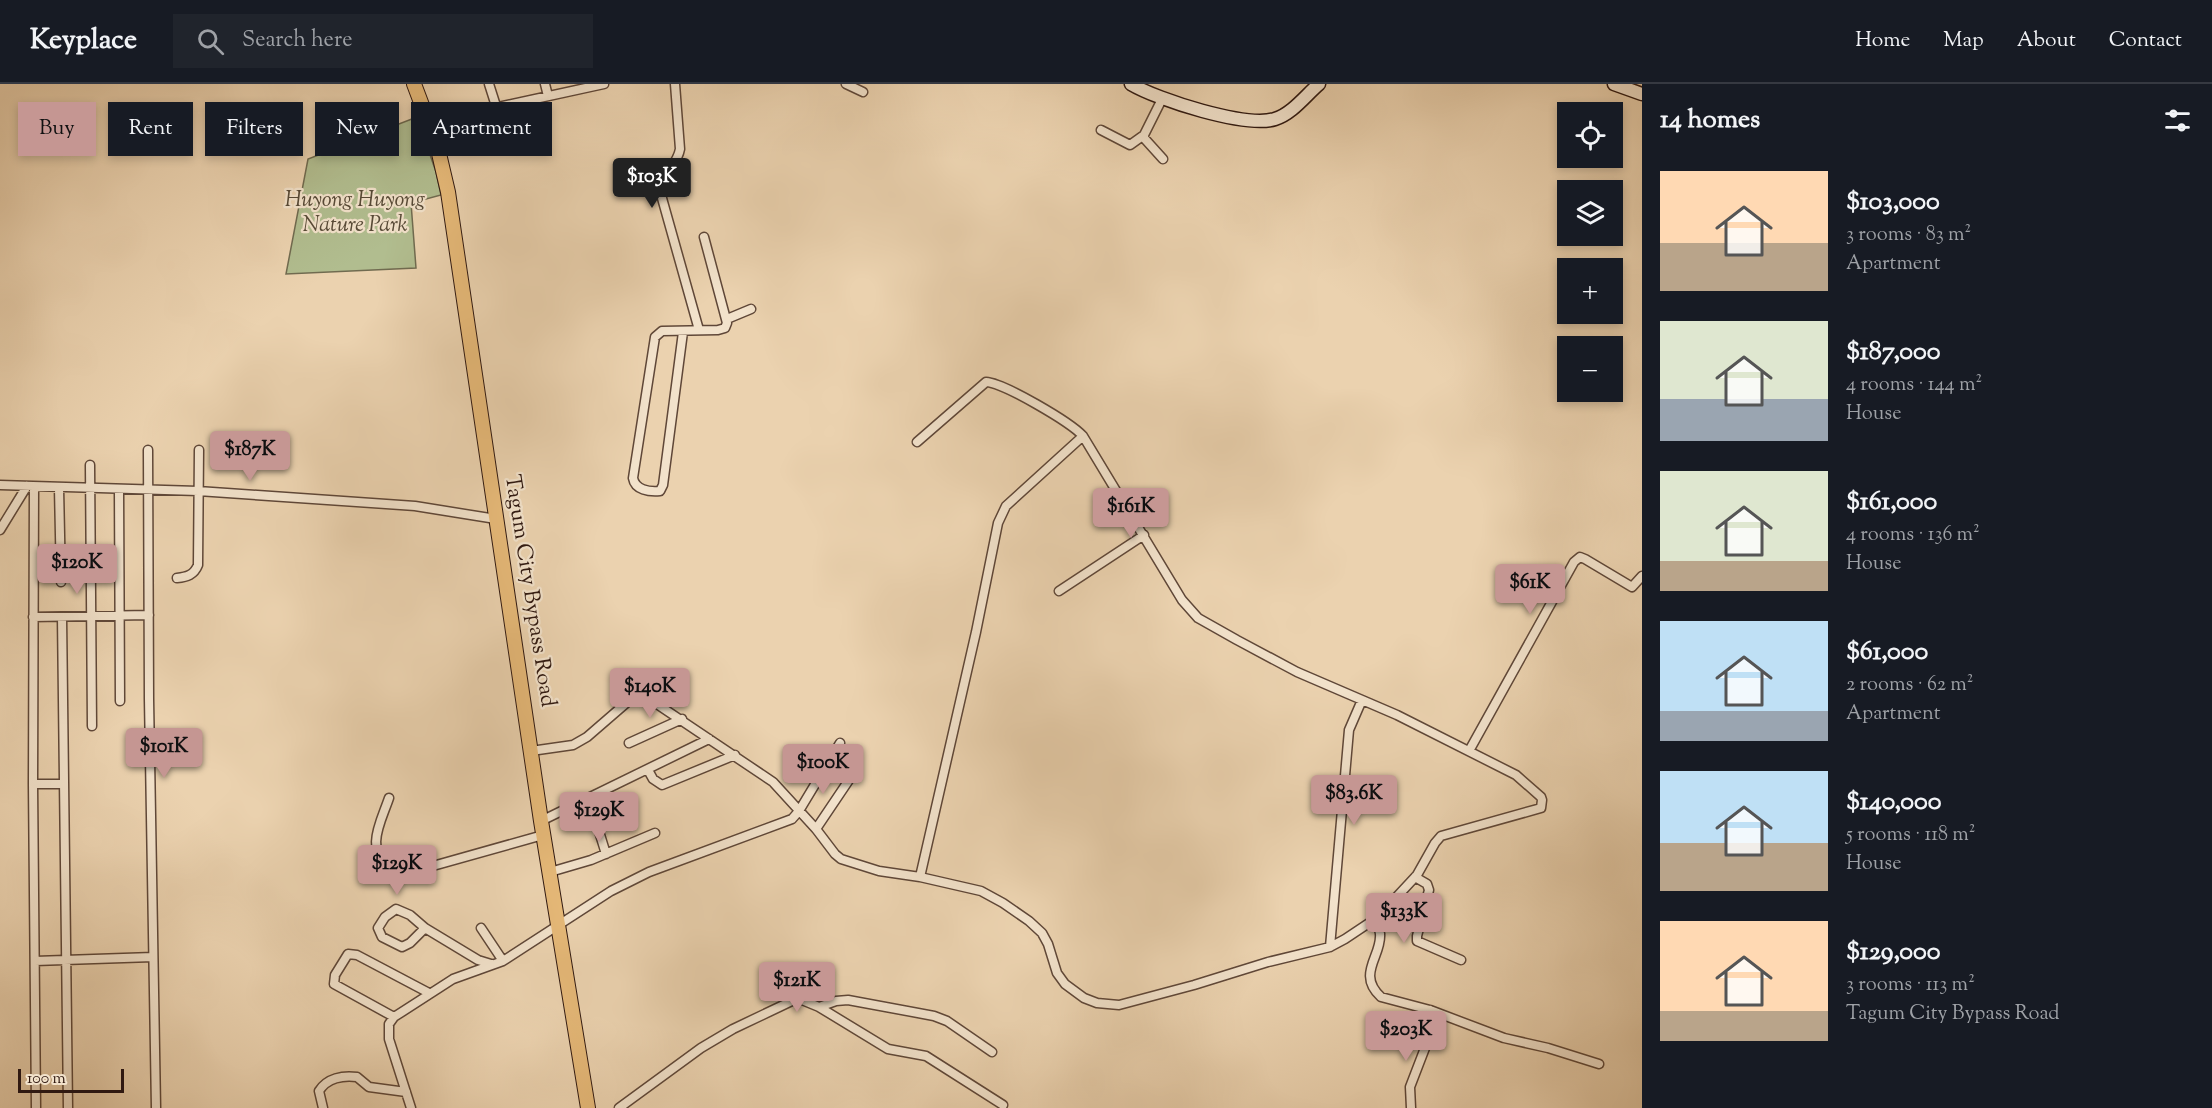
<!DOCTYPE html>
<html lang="en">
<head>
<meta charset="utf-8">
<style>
  body { margin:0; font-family:"Sorts Mill Goudy",serif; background:#20242c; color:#f1f3f6; height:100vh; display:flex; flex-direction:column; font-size:22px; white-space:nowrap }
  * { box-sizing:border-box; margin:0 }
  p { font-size:20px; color:#9ea1a6 }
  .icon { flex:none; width:33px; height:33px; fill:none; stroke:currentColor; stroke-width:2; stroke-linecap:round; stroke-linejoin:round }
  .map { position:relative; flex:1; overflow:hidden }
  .sheet { display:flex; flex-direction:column; background:#171b24; width:570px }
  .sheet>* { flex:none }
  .hud { position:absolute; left:18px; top:18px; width:570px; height:54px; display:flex; gap:12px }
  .buttons { position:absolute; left:1557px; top:18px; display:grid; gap:12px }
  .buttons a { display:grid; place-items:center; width:66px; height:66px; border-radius:0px; background:#171b24; box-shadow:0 3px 9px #0003; font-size:30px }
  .scale { position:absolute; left:18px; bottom:15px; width:106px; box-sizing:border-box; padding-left:6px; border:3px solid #301911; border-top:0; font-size:16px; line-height:21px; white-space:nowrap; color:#301911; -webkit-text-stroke:4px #f2e2cb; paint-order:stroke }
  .price { position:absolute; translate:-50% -51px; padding:0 14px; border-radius:6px; background:#c59692; color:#111; font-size:20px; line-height:39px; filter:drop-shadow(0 2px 3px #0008) }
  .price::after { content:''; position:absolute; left:50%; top:36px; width:18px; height:14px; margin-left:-9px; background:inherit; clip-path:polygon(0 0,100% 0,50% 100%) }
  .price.on { background:#222; color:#fff }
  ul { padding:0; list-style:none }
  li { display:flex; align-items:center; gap:18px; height:150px; padding:0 18px }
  li span { display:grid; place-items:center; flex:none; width:168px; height:120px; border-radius:0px; color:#555 }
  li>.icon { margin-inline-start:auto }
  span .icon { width:72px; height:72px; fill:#fffc; stroke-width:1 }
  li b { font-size:26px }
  h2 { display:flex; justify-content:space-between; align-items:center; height:72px; padding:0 18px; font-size:26px }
  .chip { padding:0 21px; border-radius:0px; background:#171b24; box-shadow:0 3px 9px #0003; font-size:21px; line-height:54px }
  .chip.on { background:#c59692; color:#111 }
  header { display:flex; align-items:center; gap:36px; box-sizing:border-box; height:84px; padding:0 30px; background:#171b24; border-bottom:2px solid #363941 }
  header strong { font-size:28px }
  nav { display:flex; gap:33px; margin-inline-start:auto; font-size:21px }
  .search { width:420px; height:54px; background:#20242c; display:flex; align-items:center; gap:15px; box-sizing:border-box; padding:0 21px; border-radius:0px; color:#9ea1a6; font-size:22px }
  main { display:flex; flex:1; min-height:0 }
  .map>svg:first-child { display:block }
  .park { fill:#b1bd8f; stroke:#706b50; stroke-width:1.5 }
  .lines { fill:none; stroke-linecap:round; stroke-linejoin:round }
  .minor-casing { stroke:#5f4738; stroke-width:11 }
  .secondary-casing { stroke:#301911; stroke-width:15 }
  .primary-casing { stroke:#301911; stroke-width:16 }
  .minor { stroke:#f2e2cb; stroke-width:8 }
  .secondary { stroke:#f2e2cb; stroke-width:12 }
  .primary { stroke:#e6b978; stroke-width:14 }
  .labels { text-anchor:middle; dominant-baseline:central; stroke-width:4.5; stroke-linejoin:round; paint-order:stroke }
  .park-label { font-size:22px; font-style:italic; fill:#574a37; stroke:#f2e2cb }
  .street-label { font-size:22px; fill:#301911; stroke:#f2e2cb }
</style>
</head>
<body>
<header>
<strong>Keyplace</strong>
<div class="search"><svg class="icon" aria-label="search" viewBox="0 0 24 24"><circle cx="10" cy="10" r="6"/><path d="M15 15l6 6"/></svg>Search here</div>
<nav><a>Home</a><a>Map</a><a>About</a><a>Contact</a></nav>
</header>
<main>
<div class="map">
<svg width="1642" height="1024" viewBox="0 0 1642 1024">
  <rect width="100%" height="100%" fill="#ebd2af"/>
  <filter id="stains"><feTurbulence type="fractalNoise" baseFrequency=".00333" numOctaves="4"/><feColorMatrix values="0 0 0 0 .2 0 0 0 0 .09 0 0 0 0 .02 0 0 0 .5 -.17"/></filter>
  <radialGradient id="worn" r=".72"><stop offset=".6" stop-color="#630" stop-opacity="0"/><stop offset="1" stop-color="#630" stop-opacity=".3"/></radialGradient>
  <path class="park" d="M 417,33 L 436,88 L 441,111 L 411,119 L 416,184 L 286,190 L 308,75 Z"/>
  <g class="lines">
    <defs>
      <path id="minor" d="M 489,0 L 496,22
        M 545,0 L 548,12
        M 675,0 L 680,65 C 677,82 663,88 660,107 L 699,246
        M 846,0 L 863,8
        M 1162,15 L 1144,51 L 1144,54 L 1163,75
        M 429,38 L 604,0
        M 1101,46 L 1130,61 L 1144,51
        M 727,235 L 751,225
        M 683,248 L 663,401 L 660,407 C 649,408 635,406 633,394 L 655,253 L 662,247 L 718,246 L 725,244 L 727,239 L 704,153
        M 148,366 L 149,615 L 156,1024
        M 90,381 L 92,642
        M 0,401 L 198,407 L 415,422 L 496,435
        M 34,403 L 33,700 L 36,1024
        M 59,404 L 61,498
        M 119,405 L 120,617
        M 0,446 L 27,402
        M 177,494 C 187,493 194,491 198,481 L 199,366
        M 1059,507 L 1144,451
        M 33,533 L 149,531
        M 62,533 L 68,1024
        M 623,595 L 639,608 L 773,698 L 816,745 L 835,770 L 841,775 L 879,787 L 920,793 L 981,807 L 1003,819 L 1029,837 L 1042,849 L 1048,860 L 1057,889 L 1065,900 L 1084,914 L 1097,919 L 1119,921 L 1194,901 L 1268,878 L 1330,863 L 1345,855 L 1378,833 L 1417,791 L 1435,759 L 1441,752 L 1541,724 L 1542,716 L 1541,713 L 1516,691 L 1397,631 L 1297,588 L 1237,556 L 1198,534 L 1182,516 L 1083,352 C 1070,338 1004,299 986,298 L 917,358
        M 629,659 L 682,635
        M 531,667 L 573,661 L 587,653 L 639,608
        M 1469,667 L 1574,478 L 1580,473 L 1585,475 L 1632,503 L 1642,492
        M 648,686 L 653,695 L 662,701 L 735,671
        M 33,700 L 64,700
        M 389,714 C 381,738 363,767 392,783 C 400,787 406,788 415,787 L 543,751
        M 589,715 L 606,770
        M 541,737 L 709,655
        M 816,745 L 851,693
        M 550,788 L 591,776 L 655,749
        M 920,793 L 976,548 L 998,439 L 1006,422 L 1083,352
        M 1415,793 L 1427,800 L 1429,806 L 1417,852 L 1417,857 L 1461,876
        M 1373,837 C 1376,841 1380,845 1380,850 C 1382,872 1356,890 1381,913 L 1430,926 L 1504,954 L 1548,964 L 1599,980
        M 425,844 L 410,831 L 396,825 L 385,833 L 378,844 L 382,853 L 402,863 L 410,859 L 425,844 L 478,876 L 491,880
        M 481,844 L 503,877
        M 1330,863 L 1349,646 L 1362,616
        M 35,877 L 153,873
        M 819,923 L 888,965 L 926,972 L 1003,1021
        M 394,933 L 334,900 L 335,891 L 348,870 L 357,871 L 429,909
        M 323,1024 L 319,1007 C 327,994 343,991 357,993 L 369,1003 L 406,1008
        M 411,1024 L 389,955 L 389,940 L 394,933 L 453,895 L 503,877 L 611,807 L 649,788 L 792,735 L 799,727 L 840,659
        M 619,1024 L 701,964 L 733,945 L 794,916 L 802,916 L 819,923 L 836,917 L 848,916 L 934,932 L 947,937 L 992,968
        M 1411,1024 L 1410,1003 L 1435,938 L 1430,926"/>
      <path id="secondary" d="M 1131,0 C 1158,16 1246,44 1275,35 C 1292,30 1306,11 1319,0
        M 1614,0 L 1642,10"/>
      <path id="primary" d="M 414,0 L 437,61 L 448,108 L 541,737 L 588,1024"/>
    </defs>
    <use href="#minor" class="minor-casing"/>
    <use href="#secondary" class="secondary-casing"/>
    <use href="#primary" class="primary-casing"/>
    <use href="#minor" class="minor"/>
    <use href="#secondary" class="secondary"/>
    <use href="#primary" class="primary"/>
  </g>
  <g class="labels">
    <g class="park-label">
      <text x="355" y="117">Huyong Huyong<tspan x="355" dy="25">Nature Park</tspan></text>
    </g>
    <g class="street-label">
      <text transform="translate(529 507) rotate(81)">Tagum City Bypass Road</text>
    </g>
  </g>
  <rect width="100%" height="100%" filter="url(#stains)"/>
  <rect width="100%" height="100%" fill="url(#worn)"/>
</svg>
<div class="buttons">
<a><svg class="icon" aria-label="locate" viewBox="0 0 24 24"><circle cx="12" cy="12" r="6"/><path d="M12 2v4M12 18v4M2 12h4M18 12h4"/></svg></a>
<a><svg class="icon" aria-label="layers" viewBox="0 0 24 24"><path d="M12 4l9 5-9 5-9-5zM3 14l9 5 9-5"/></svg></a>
<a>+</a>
<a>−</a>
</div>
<div class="scale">100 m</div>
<b class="price on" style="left:652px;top:125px">$103K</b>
<b class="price" style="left:250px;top:398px">$187K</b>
<b class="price" style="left:1131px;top:455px">$161K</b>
<b class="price" style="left:77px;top:511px">$120K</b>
<b class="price" style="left:1530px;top:531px">$61K</b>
<b class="price" style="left:650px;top:635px">$140K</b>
<b class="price" style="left:164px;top:695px">$101K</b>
<b class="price" style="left:823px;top:711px">$100K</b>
<b class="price" style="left:1354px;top:742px">$83.6K</b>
<b class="price" style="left:599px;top:759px">$129K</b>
<b class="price" style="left:397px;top:812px">$129K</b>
<b class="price" style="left:1404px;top:860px">$133K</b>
<b class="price" style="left:797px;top:929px">$121K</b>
<b class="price" style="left:1406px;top:978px">$203K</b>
<div class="hud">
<a class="chip on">Buy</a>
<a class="chip">Rent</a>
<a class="chip">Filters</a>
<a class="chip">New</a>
<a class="chip">Apartment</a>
</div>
</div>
<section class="sheet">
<h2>14 homes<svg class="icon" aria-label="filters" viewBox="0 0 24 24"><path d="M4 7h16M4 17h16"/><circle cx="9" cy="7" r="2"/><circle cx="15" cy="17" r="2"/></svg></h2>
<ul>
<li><span style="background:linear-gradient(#ffd9b3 60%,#b9a48a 0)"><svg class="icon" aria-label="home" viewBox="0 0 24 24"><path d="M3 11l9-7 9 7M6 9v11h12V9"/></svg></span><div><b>$103,000</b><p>3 rooms · 83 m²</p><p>Apartment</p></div></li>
<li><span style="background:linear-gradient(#dfe7d0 65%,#9aa5b1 0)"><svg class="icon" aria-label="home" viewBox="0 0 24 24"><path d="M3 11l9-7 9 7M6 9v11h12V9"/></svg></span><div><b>$187,000</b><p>4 rooms · 144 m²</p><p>House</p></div></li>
<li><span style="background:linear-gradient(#dfe7d0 75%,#b9a48a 0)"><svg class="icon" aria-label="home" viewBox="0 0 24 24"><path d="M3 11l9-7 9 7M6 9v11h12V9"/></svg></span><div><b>$161,000</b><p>4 rooms · 136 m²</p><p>House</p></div></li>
<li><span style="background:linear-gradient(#bfe0f5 75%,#9aa5b1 0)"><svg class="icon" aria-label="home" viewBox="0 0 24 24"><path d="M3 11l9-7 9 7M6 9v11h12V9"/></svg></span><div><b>$61,000</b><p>2 rooms · 62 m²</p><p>Apartment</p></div></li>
<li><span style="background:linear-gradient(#bfe0f5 60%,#b9a48a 0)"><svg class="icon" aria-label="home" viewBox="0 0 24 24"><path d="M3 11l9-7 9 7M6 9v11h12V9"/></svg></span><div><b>$140,000</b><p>5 rooms · 118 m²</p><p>House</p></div></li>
<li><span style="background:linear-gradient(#ffd9b3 75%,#b9a48a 0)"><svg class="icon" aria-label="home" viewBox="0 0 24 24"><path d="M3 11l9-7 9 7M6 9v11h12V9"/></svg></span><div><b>$129,000</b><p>3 rooms · 113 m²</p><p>Tagum City Bypass Road</p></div></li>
</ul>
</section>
</main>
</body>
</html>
